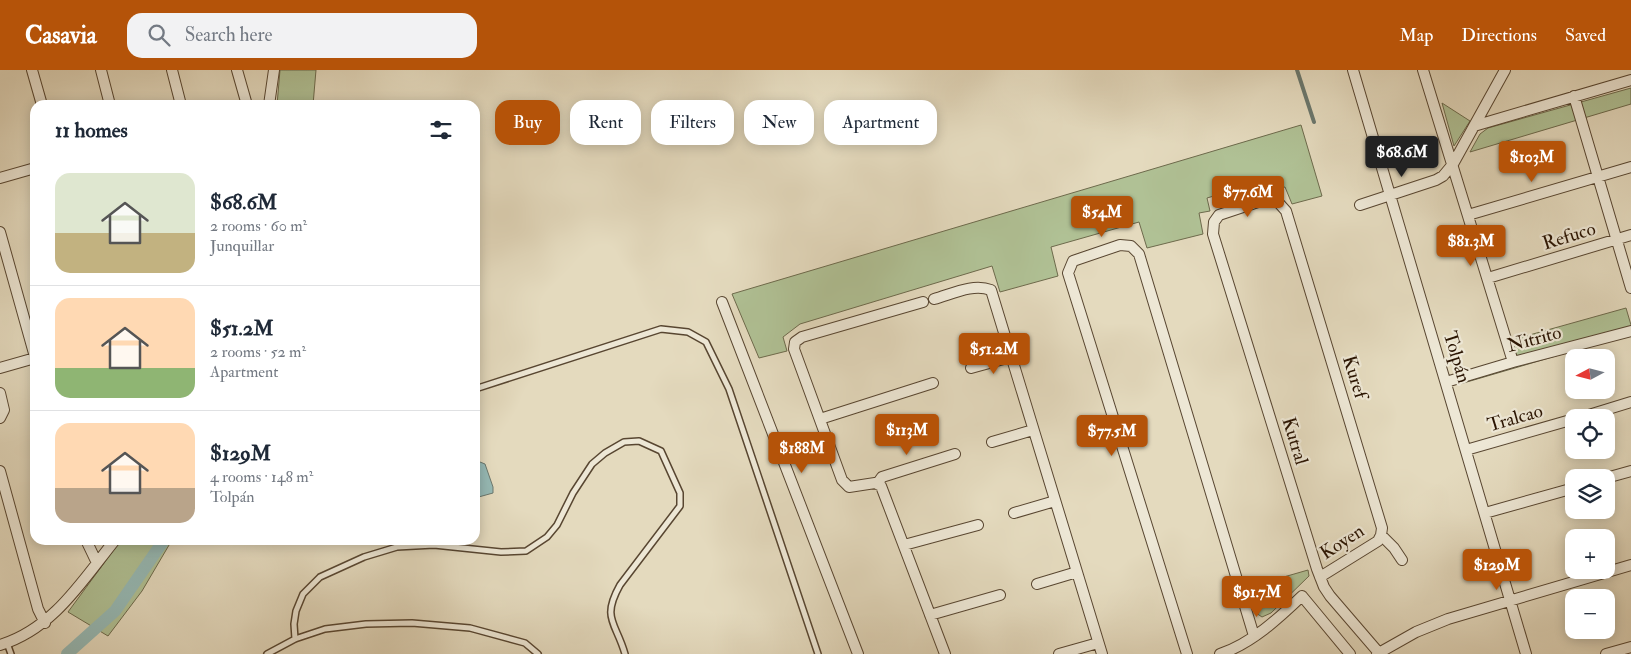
<!DOCTYPE html>
<html lang="en">
<head>
<meta charset="utf-8">
<style>
  body { margin:0; font-family:"IM FELL Double Pica",serif; background:#f2f2f3; color:#1f2937; height:100vh; display:flex; flex-direction:column; font-size:19px; white-space:nowrap }
  * { box-sizing:border-box; margin:0 }
  p { font-size:16px; color:#747a83 }
  .icon { flex:none; width:28px; height:28px; fill:none; stroke:currentColor; stroke-width:2; stroke-linecap:round; stroke-linejoin:round }
  .map { position:relative; flex:1; overflow:hidden }
  .details { position:absolute; left:30px; top:30px; width:450px; height:445px; display:flex; flex-direction:column; background:#fff; border-radius:15px; box-shadow:0 2px 12px #0003 }
  .details>* { flex:none }
  .guide { position:absolute; left:495px; top:30px; width:475px; height:45px; display:flex; gap:10px }
  .needle { width:32px; rotate:263deg }
  .fabs { position:absolute; left:1565px; top:279px; display:grid; gap:10px }
  .fabs a { display:grid; place-items:center; width:50px; height:50px; border-radius:10px; background:#fff; box-shadow:0 2px 12px #0003; font-size:25px }
  .price { position:absolute; translate:-50% -42px; padding:0 11px; border-radius:5px; background:#b45309; color:#fff; font-size:16px; line-height:32px; filter:drop-shadow(0 1px 2px #0008) }
  .price::after { content:''; position:absolute; left:50%; top:30px; width:15px; height:11px; margin-left:-8px; background:inherit; clip-path:polygon(0 0,100% 0,50% 100%) }
  .price.selected { background:#222; color:#fff }
  ul { padding:0; list-style:none }
  li { display:flex; align-items:center; gap:15px; height:125px; padding:0 25px }
  li+li { border-top:1px solid #e0e1e3 }
  li span { display:grid; place-items:center; flex:none; width:140px; height:100px; border-radius:15px; color:#555 }
  li>.icon { margin-inline-start:auto }
  span .icon { width:60px; height:60px; fill:#fffc; stroke-width:1 }
  li b { font-size:21px }
  h2 { display:flex; justify-content:space-between; align-items:center; height:60px; padding:0 25px; font-size:21px }
  .chip { padding:0 18px; border-radius:15px; background:#fff; box-shadow:0 2px 12px #0003; font-size:18px; line-height:45px }
  .chip.selected { background:#b45309; color:#fff }
  header { display:flex; align-items:center; gap:30px; box-sizing:border-box; height:70px; padding:0 25px; background:#b45309; color:#fff }
  header strong { font-size:24px }
  nav { display:flex; gap:28px; margin-inline-start:auto; font-size:18px }
  .search { width:350px; height:45px; background:#f2f2f3; display:flex; align-items:center; gap:12px; box-sizing:border-box; padding:0 18px; border-radius:15px; color:#747a83; font-size:19px }
  .map>svg:first-child { display:block }
  .green { fill:#b0c195; stroke:#6d6a4c }
  .water { fill:#96bab6; stroke:#6b786e }
  .lines { fill:none; stroke-linecap:round; stroke-linejoin:round }
  .stream { stroke:#6b786e; stroke-width:4 }
  .canal { stroke:#96bab6; stroke-width:12 }
  .lane-casing { stroke:#584631; stroke-width:8 }
  .street-casing { stroke:#584631; stroke-width:12 }
  .lane { stroke:#ede7d5; stroke-width:5 }
  .street { stroke:#ede7d5; stroke-width:10 }
  .labels { text-anchor:middle; dominant-baseline:central; stroke-width:4.5; stroke-linejoin:round; paint-order:stroke }
  .street-label { font-size:19px; fill:#2a1402; stroke:#ede7d5 }
</style>
</head>
<body>
<header>
<strong>Casavia</strong>
<div class="search"><svg class="icon" aria-label="search" viewBox="0 0 24 24"><circle cx="10" cy="10" r="6"/><path d="M15 15l6 6"/></svg>Search here</div>
<nav><a>Map</a><a>Directions</a><a>Saved</a></nav>
</header>
<div class="map">
<svg width="1631" height="584" viewBox="0 0 1631 584">
  <rect width="100%" height="100%" fill="#e4dabe"/>
  <filter id="stains"><feTurbulence type="fractalNoise" baseFrequency=".004" numOctaves="4"/><feColorMatrix values="0 0 0 0 .2 0 0 0 0 .09 0 0 0 0 .02 0 0 0 .5 -.17"/></filter>
  <radialGradient id="worn" r=".72"><stop offset=".6" stop-color="#630" stop-opacity="0"/><stop offset="1" stop-color="#630" stop-opacity=".3"/></radialGradient>
  <path class="green" d="M 280,0 L 316,0 L 313,35 L 277,35 Z
    M 1631,18 L 1631,34 L 1470,82 L 1480,64 L 1488,58 Z
    M 1442,33 L 1470,51 L 1454,76 Z
    M 1301,55 L 1322,126 L 1292,134 L 1285,117 L 1275,119 L 1272,109 L 1207,128 L 1210,141 L 1199,143 L 1203,164 L 1147,178 L 1139,152 L 1051,177 L 1058,206 L 1000,222 L 992,196 L 800,254 L 783,267 L 787,281 L 759,288 L 732,224 Z
    M 1626,238 L 1631,255 L 1631,264 L 1460,314 L 1458,304 L 1513,288 L 1508,271 Z
    M 121,470 L 172,470 L 142,521 L 108,566 L 68,542 Z
    M 1308,500 L 1309,506 L 1271,543 L 1262,547 L 1256,543 L 1249,517 Z"/>
  <path class="water" d="M 480,392 L 485,394 L 493,417 L 493,423 L 475,428 L 475,393 Z"/>
  <g class="lines">
    <path class="stream" d="M 1297,0 L 1314,52"/>
    <path class="canal" d="M 67,584 L 115,541 L 164,470"/>
    <defs>
      <path id="lane" d="M 475,319 L 661,259 L 688,262 L 706,272 L 729,319 L 818,584
        M 295,569 L 294,554 L 296,541 L 303,524 L 320,507 L 364,487 L 397,477 L 434,475 L 501,482 L 526,481 L 547,467 L 557,455 L 573,423 L 592,394 L 605,383 L 624,372 L 639,371 L 661,381 L 680,423 L 680,436 L 620,515 C 601,549 616,552 625,584
        M 7,573 L 11,584
        M 267,584 L 295,569 L 325,559 L 366,554 L 412,553 L 470,558 L 525,573 L 538,584"/>
      <path id="street" d="M 32,0 L 42,35
        M 101,0 L 110,35
        M 172,0 L 181,35
        M 237,0 L 247,35
        M 1353,0 L 1526,584
        M 1423,0 L 1513,292
        M 1574,26 L 1631,218
        M 269,35 L 274,0
        M 1474,56 L 1631,10
        M 0,108 L 35,98
        M 1360,135 L 1436,110 L 1443,106 L 1453,94 L 1505,0
        M 1468,145 L 1631,97
        M 0,162 L 35,287
        M 1488,208 L 1631,165
        M 934,229 C 952,224 973,213 991,220 L 1102,584
        M 722,232 L 858,584
        M 923,232 L 802,267 L 795,272 L 794,279 L 842,410 L 849,417 L 875,413 L 881,416 L 945,584
        M 0,298 L 35,288
        M 971,298 L 1011,287
        M 1446,312 L 1513,292 L 1631,261
        M 0,323 L 4,340 L 0,348
        M 1579,348 L 1631,332
        M 820,349 L 933,313
        M 992,372 L 1033,360
        M 1466,380 L 1574,349
        M 0,401 L 38,539 L 45,553
        M 1606,408 L 1631,401
        M 877,414 L 882,407 L 955,384
        M 1014,443 L 1055,431
        M 1485,443 L 1574,418
        M 1381,465 L 1394,478 L 1402,490
        M 86,470 L 97,493
        M 904,475 L 978,455
        M 1320,507 L 1378,471 L 1381,465 L 1382,458 L 1286,141 L 1277,131 L 1273,130 L 1264,130 L 1219,145 L 1214,152 L 1213,164 L 1317,499 L 1324,517 L 1330,526 L 1379,583
        M 1037,514 L 1077,502
        M 930,545 L 1000,525
        M 0,575 C 53,559 82,511 115,470
        M 1059,584 L 1098,573
        M 1187,584 L 1068,203 L 1073,191 L 1120,175 L 1131,176 L 1139,184 L 1254,566
        M 1220,584 C 1251,574 1279,548 1302,526 L 1350,584
        M 1377,584 L 1416,562 L 1448,549 L 1631,495
        M 1606,584 L 1631,577"/>
    </defs>
    <use href="#lane" class="lane-casing"/>
    <use href="#street" class="street-casing"/>
    <use href="#lane" class="lane"/>
    <use href="#street" class="street"/>
  </g>
  <g class="labels">
    <g class="street-label">
      <text transform="translate(1569 166) rotate(-17)">Refuco</text>
      <text transform="translate(1534 269) rotate(-15)">Nitrito</text>
      <text transform="translate(1457 287) rotate(73)">Tolpán</text>
      <text transform="translate(1355 307) rotate(73)">Kuref</text>
      <text transform="translate(1515 348) rotate(-16)">Tralcao</text>
      <text transform="translate(1295 371) rotate(73)">Kutral</text>
      <text transform="translate(1342 472) rotate(-33)">Koyen</text>
    </g>
  </g>
  <rect width="100%" height="100%" filter="url(#stains)"/>
  <rect width="100%" height="100%" fill="url(#worn)"/>
</svg>
<div class="fabs">
<a><svg class="needle" viewBox="-14 -14 28 28"><path d="M0-13l5 13h-10z" fill="#e53935"/><path d="M0 13l5-13h-10z" fill="#747a83"/></svg></a>
<a><svg class="icon" aria-label="locate" viewBox="0 0 24 24"><circle cx="12" cy="12" r="6"/><path d="M12 2v4M12 18v4M2 12h4M18 12h4"/></svg></a>
<a><svg class="icon" aria-label="layers" viewBox="0 0 24 24"><path d="M12 4l9 5-9 5-9-5zM3 14l9 5 9-5"/></svg></a>
<a>+</a>
<a>−</a>
</div>
<b class="price selected" style="left:1402px;top:108px">$68.6M</b>
<b class="price" style="left:1532px;top:113px">$103M</b>
<b class="price" style="left:1248px;top:148px">$77.6M</b>
<b class="price" style="left:1102px;top:168px">$54M</b>
<b class="price" style="left:1471px;top:197px">$81.3M</b>
<b class="price" style="left:994px;top:305px">$51.2M</b>
<b class="price" style="left:907px;top:386px">$113M</b>
<b class="price" style="left:1112px;top:387px">$77.5M</b>
<b class="price" style="left:802px;top:404px">$188M</b>
<b class="price" style="left:1497px;top:521px">$129M</b>
<b class="price" style="left:1257px;top:548px">$91.7M</b>
<div class="guide">
<a class="chip selected">Buy</a>
<a class="chip">Rent</a>
<a class="chip">Filters</a>
<a class="chip">New</a>
<a class="chip">Apartment</a>
</div>
<section class="details">
<h2>11 homes<svg class="icon" aria-label="filters" viewBox="0 0 24 24"><path d="M4 7h16M4 17h16"/><circle cx="9" cy="7" r="2"/><circle cx="15" cy="17" r="2"/></svg></h2>
<ul>
<li><span style="background:linear-gradient(#dfe7d0 60%,#c2b280 0)"><svg class="icon" aria-label="home" viewBox="0 0 24 24"><path d="M3 11l9-7 9 7M6 9v11h12V9"/></svg></span><div><b>$68.6M</b><p>2 rooms · 60 m²</p><p>Junquillar</p></div></li>
<li><span style="background:linear-gradient(#ffd9b3 70%,#8fb573 0)"><svg class="icon" aria-label="home" viewBox="0 0 24 24"><path d="M3 11l9-7 9 7M6 9v11h12V9"/></svg></span><div><b>$51.2M</b><p>2 rooms · 52 m²</p><p>Apartment</p></div></li>
<li><span style="background:linear-gradient(#ffd9b3 65%,#b9a48a 0)"><svg class="icon" aria-label="home" viewBox="0 0 24 24"><path d="M3 11l9-7 9 7M6 9v11h12V9"/></svg></span><div><b>$129M</b><p>4 rooms · 148 m²</p><p>Tolpán</p></div></li>
</ul>
</section>
</div>
</body>
</html>
